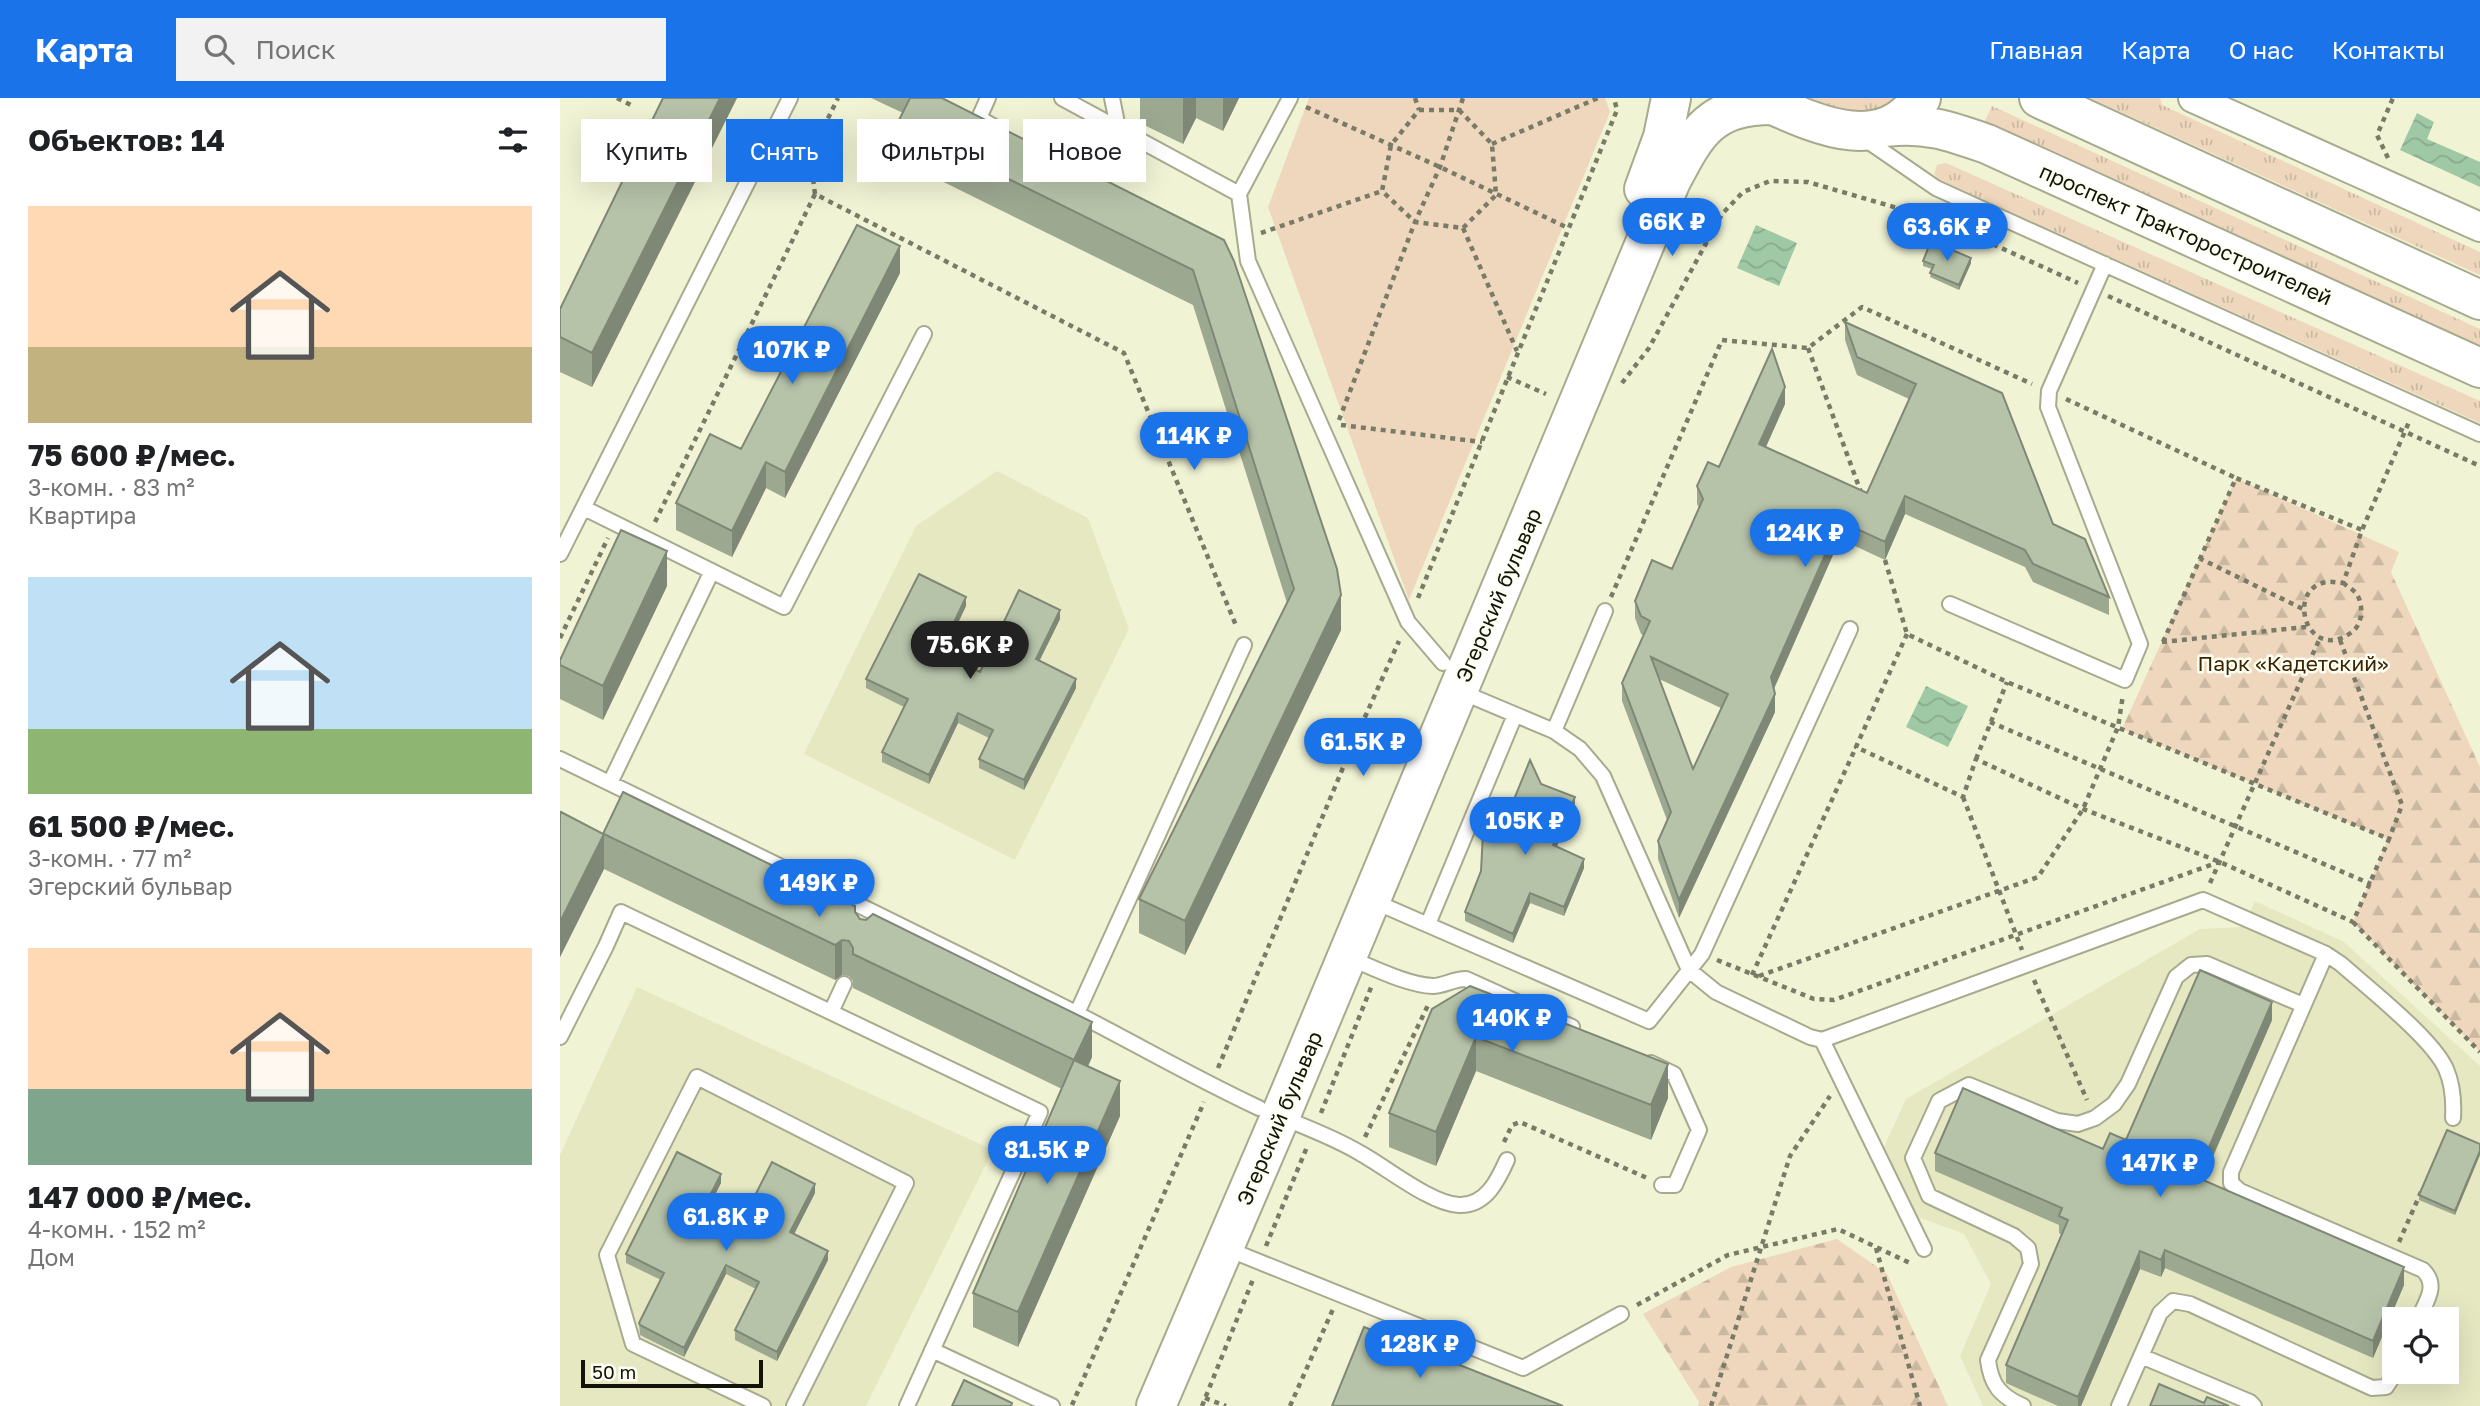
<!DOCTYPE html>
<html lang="ru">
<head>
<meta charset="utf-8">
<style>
  body { margin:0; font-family:"Golos Text",sans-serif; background:#f2f2f2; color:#202124; height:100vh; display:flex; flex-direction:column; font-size:26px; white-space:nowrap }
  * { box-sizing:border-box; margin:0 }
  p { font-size:23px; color:#757577 }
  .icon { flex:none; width:38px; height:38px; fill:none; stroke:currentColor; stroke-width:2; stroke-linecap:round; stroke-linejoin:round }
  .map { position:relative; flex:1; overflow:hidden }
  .details { display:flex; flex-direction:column; background:#fff; width:560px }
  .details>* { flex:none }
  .guide { position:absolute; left:21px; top:21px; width:665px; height:63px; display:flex; gap:14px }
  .fabs { position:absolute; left:1822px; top:1209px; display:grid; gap:14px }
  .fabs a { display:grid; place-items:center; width:77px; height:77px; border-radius:0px; background:#fff; box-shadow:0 7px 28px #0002; font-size:35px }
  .scale { position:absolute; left:21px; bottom:18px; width:182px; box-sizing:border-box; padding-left:7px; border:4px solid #131409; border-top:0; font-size:19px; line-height:24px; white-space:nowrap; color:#131409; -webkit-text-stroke:5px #fefff3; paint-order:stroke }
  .price { position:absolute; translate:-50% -60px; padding:0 16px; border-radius:24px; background:#1a73e8; color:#fff; font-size:23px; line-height:46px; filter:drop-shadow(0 2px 4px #0008) }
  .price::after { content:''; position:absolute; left:50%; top:42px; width:21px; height:16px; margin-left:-10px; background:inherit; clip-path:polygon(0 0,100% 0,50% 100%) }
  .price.selected { background:#222; color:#fff }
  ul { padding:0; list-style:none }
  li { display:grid; align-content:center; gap:14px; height:371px; padding:0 28px }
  li span { display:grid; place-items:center; height:217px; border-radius:0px; color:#555 }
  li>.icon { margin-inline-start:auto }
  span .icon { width:126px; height:126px; fill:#fffc; stroke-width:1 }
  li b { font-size:30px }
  h2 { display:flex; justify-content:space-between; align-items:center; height:84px; padding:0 28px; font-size:30px }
  .chip { padding:0 24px; border-radius:0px; background:#fff; box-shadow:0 7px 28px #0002; font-size:24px; line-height:63px }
  .chip.selected { background:#1a73e8; color:#fff }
  header { display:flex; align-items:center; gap:42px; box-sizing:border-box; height:98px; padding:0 35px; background:#1a73e8; color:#fff }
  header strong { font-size:33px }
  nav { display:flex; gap:38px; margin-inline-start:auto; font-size:24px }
  .search { width:490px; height:63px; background:#f2f2f2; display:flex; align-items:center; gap:18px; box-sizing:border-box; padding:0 24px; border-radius:0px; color:#757577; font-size:26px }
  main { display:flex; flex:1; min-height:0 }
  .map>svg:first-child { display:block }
  .built { fill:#e6e8c2; fill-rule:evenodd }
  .grass { fill:url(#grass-tufts) }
  .forest { fill:url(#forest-firs) }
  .park { fill:#eed7bd }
  .water { fill:url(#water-waves) }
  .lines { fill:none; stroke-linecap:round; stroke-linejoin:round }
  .service-casing { stroke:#a8aa8e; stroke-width:18 }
  .minor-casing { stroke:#a8aa8e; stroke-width:32 }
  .secondary-casing { stroke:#a8aa8e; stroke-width:42 }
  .primary-casing { stroke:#a8aa8e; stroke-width:42 }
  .path { stroke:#797b67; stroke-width:4.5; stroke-dasharray:5 5; stroke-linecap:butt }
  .service { stroke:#fff; stroke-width:14 }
  .minor { stroke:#fff; stroke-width:28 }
  .secondary { stroke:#fff; stroke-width:38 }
  .primary { stroke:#fff; stroke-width:38 }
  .wall { fill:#9da891; fill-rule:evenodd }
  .shaded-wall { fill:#7f8876 }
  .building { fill:#b6c3a9; stroke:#7f8876; stroke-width:2; fill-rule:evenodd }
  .labels { text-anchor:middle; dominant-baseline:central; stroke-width:5; stroke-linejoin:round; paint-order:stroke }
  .street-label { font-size:21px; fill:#131409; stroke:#fefff3 }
  .park-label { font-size:21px; fill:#3b2403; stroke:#fefff3 }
</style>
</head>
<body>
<header>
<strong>Карта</strong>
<div class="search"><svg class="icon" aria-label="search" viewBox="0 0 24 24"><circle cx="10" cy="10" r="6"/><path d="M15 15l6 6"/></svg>Поиск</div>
<nav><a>Главная</a><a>Карта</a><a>О нас</a><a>Контакты</a></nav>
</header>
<main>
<section class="details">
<h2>Объектов: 14<svg class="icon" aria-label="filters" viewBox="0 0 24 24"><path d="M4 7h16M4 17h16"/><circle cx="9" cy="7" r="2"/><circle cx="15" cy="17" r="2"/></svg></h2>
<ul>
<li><span style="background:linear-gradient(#ffd9b3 65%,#c2b280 0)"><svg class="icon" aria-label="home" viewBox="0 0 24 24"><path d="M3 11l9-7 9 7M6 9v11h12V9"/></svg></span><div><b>75 600 ₽/мес.</b><p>3-комн. · 83 m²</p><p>Квартира</p></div></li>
<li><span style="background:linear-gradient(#bfe0f5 70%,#8fb573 0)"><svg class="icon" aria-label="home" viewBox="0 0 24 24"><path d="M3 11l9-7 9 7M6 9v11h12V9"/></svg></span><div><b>61 500 ₽/мес.</b><p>3-комн. · 77 m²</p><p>Эгерский бульвар</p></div></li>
<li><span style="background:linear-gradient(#ffd9b3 65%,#7fa58c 0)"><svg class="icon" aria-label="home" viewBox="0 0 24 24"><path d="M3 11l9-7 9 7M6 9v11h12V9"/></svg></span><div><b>147 000 ₽/мес.</b><p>4-комн. · 152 m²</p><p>Дом</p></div></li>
</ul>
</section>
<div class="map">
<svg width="1920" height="1308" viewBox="0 0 1920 1308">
  <defs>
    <pattern id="grass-tufts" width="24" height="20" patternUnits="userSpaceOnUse" patternTransform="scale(1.75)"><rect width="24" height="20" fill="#eed7bd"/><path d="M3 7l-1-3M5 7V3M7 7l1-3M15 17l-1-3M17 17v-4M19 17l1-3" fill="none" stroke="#cbb8a1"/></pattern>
    <pattern id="forest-firs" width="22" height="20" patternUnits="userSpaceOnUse" patternTransform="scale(1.75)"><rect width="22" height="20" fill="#eed7bd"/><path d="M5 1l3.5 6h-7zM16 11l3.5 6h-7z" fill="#cbb8a1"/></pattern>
    <pattern id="water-waves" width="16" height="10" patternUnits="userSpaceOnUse" patternTransform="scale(1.75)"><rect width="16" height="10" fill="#9fc8a5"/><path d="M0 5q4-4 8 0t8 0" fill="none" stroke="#88ab8d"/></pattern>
  </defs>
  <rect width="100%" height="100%" fill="#f1f3d5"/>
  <path class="built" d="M 437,373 L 528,420 L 569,531 L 455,762 L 244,656 L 356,428 Z
    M 1695,803 L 1784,844 L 1920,968 L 1920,1308 L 1423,1308 L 1400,1258 L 1431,1186 L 1404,1136 L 1355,1118 L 1323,1051 L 1346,1001 L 1640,831 L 1682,829 ZM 1834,1222 L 1886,1222 L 1886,1274 L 1834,1274 Z
    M 77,889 L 433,1052 L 306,1308 L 0,1308 L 0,1057 Z"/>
  <path class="grass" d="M 1232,0 L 1340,0 L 1322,15 L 1293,21 Z
    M 1530,0 L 1600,0 L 1602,7 L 1920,154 L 1920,177 Z
    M 1432,8 L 1920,231 L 1920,250 L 1423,27 Z
    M 1386,65 L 1920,303 L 1920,325 L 1380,82 L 1374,76 L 1377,67 Z"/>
  <path class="forest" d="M 1676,380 L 1839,454 L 1831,474 L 1920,669 L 1920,954 L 1793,824 L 1828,741 L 1562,631 Z
    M 1277,1141 L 1327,1176 L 1388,1308 L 1138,1308 L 1139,1304 L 1083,1216 L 1171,1169 Z"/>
  <path class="park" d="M 749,0 L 1045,0 L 1050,14 L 849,502 L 708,109 Z"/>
  <path class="water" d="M 1857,15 L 1874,24 L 1867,41 L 1920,64 L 1920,89 L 1840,52 Z
    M 1196,127 L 1237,145 L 1219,188 L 1177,170 Z
    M 1366,588 L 1408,608 L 1388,649 L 1346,629 Z"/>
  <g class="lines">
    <defs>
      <path id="service" d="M 428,0 L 419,20 L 433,28
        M 502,0 L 679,96 L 730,0
        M 552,0 L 558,30
        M 1302,39 L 1376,90 L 1920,336
        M 679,96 L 688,163 L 848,524 L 883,565
        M 24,410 L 224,509 L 364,236
        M 0,456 L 230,0
        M 1390,506 L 1565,582 L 1580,546 L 1488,309 L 1489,293 L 1545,166
        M 899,593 L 994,633 L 1020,651 L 1043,678 L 1129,872 L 1156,894 L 1250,939 L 1262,942 L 1643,802 L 1766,856 L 1781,866 C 1808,890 1873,941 1886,971 C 1893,987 1894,1002 1893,1020
        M 994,633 L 1045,513
        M 0,661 C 166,742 331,822 496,905 C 564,939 630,978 699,1010
        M 50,685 L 152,473
        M 813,803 L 1089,923 L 1142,856 L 1290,531
        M 868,826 L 955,617
        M 1766,856 L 1671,1074 L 1671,1085 L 1680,1093 L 1863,1172 C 1879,1188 1866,1203 1858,1222
        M 787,859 C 812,869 847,887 873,888 C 884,888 893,881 906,881 L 1012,929
        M 271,914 L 284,886
        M 517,915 L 684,547
        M 0,939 L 46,848 L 61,814 L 480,1014 L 347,1308
        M 1262,942 L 1364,1151
        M 1091,965 L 1114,976 L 1139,1032 L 1115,1087 L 1102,1087
        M 721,1019 C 748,1030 775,1040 800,1055 C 826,1069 871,1106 899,1107 C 926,1108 938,1082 947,1062
        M 665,1150 L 963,1270 L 1061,1216
        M 372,1252 L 492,1308
        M 1581,1258 L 1690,1304 L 1694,1308
        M 203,1308 L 73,1246 L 47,1157 L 137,979 L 346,1085 L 234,1308
        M 1463,1308 C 1440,1298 1431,1287 1428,1262 L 1471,1166 L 1468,1150 L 1454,1138 L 1369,1098 L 1353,1060 L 1379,1003 L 1409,987 L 1497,1023 L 1518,1026 L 1535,1020 L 1554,1006 L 1568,986 L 1616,879 L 1631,867 L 1647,866 L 1743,907
        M 1559,1308 L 1600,1215 L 1613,1203 L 1630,1206 L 1812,1290 L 1826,1289 L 1836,1274"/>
      <path id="minor" d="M 1633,0 L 1920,129"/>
      <path id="secondary" d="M 1084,91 L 1103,39 L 1111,0
        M 596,1308 L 720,1019 L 1111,83 C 1137,33 1151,7 1213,7"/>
      <path id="primary" d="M 1197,0 C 1250,23 1319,61 1361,0
        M 1479,0 L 1920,202
        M 1326,29 C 1365,24 1390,33 1427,46 L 1920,270"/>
    </defs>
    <use href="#service" class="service-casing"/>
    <use href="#minor" class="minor-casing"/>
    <use href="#secondary" class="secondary-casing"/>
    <use href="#primary" class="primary-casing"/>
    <path class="path" d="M 57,0 L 73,8
      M 855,0 L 859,12
      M 746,9 L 880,69 L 1008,130
      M 859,12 L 899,12 L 932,46 L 936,97 L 903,130 L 855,124 L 822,93 L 831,47 Z
      M 932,46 L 1038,0
      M 1828,60 L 1817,37 L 1833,0
      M 255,96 L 250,57 L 278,0
      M 903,130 L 957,253
      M 701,135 L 822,93
      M 1548,198 L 1920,368
      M 1248,250 L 1302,397
      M 947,279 L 986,296
      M 1062,285 L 1089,250 L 1162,116 L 1183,94 L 1210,83 L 1248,84 L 1382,123 L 1518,185
      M 1506,301 L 1676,380
      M 779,322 L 855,124 L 880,69 L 903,0
      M 781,327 L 922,344
      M 95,424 L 255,96 L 564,255 L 677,530
      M 1639,460 L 1743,511
      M 1325,462 L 1347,536 L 1447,584 L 1829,741 L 1793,824 L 1660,764 L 1523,711 L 1416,661 L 1403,699 L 1296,649 L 1347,536
      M 1783,485 C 1787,488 1792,491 1796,495 C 1804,506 1803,526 1792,534 C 1747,567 1724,490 1767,484 C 1772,483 1778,485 1783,485 L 1802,432 L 1849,324
      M 1051,499 L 1162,242 L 1248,250 L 1302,209 L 1472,286
      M 858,500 L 1057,12 L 1054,0
      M 0,540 L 48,440
      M 1780,542 L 1842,707 L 1829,741
      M 1602,544 L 1746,529
      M 1603,544 L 1676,380 L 1802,432
      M 1430,624 L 1811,786
      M 1416,661 L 1447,584
      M 1403,699 L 1462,852
      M 1650,785 L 1760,540
      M 1793,824 L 1920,954
      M 1157,862 L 1254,901 L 1274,902 L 1659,764
      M 1192,877 L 1296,649
      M 1199,878 L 1478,779 L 1523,711 L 1558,629 L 1563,597
      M 1474,882 L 1527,1002
      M 658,970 L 792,648 L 839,543
      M 761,1015 L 812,887
      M 805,1039 L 869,905
      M 944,1044 L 952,1027 L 960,1024 L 1087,1080
      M 1839,1144 L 1861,1094
      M 706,1148 L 747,1049
      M 1316,1150 L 1360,1308
      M 1077,1207 L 1168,1157 L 1278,1131 L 1352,1166
      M 645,1300 L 666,1308
      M 512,1307 L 644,1004
      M 642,1308 L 694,1179
      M 730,1308 L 773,1211
      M 1151,1308 L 1230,1058 L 1270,998"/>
    <use href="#service" class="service"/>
    <use href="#minor" class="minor"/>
    <use href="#secondary" class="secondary"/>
    <use href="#primary" class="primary"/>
  </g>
  <path class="wall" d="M 103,0 L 177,0 L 32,289 L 0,274 L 0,211 Z
    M 311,0 L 382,0 L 664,142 L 781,532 L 625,857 L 579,835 L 579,801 L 727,505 L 633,207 L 337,61 L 337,26 L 343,15 Z
    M 580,0 L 679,0 L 663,33 L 636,20 L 623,46 L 580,25 Z
    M 1363,163 L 1411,165 L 1399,192 L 1370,179 L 1372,171 L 1363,168 Z
    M 340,175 L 225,400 L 206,390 L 172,459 L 116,432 L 116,405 L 181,351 Z
    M 1285,224 L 1442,295 L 1493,426 L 1549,499 L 1549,517 L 1473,484 L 1465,469 L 1345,416 L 1325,462 L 1280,441 L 1214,591 L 1215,614 L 1119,820 L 1098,761 L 1098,743 L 1107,722 L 1062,603 L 1062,585 L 1083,537 L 1081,536 L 1075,520 L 1075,503 L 1112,471 L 1139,410 L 1137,406 L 1137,388 L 1159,369 L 1225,306 L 1206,349 L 1307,395 L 1349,301 L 1297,277 L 1285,242 ZM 1099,581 L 1161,610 L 1133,671 Z
    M 107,488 L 43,622 L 0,601 L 0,562 Z
    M 406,508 L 383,556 L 420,574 L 500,521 L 479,563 L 516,590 L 464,692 L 419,670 L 419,661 L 429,640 L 398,625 L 369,686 L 322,664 L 322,654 L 344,609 L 306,590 L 306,581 Z
    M 981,686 L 1015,709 L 996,749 L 1024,770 L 1004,818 L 970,805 L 953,845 L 905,823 L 905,814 L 940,736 Z
    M 0,717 L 43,736 L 295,815 L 300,821 L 532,959 L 528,969 L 560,1018 L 458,1249 L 413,1229 L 413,1195 L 502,991 L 293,890 L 293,883 L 289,878 L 282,877 L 275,882 L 44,771 L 0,859 Z
    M 872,911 L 1108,1000 L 1091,1042 L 916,973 L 876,1068 L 829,1049 L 829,1015 Z
    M 1712,922 L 1643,1082 L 1844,1187 L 1813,1260 L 1605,1170 L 1601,1179 L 1580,1171 L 1521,1308 L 1498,1308 L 1446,1285 L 1446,1267 L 1502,1137 L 1499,1135 L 1499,1127 L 1375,1073 L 1375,1055 L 1543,1051 L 1566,1042 Z
    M 1920,1046 L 1895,1117 L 1859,1102 L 1859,1097 Z
    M 161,1085 L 140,1127 L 172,1143 L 255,1095 L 234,1136 L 268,1162 L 217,1263 L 175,1242 L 175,1232 L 196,1191 L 166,1176 L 124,1259 L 80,1237 L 79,1225 L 101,1182 L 66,1165 L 66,1156 Z"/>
  <path class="shaded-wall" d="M 160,0 L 177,0 L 32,289 L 32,255 Z
    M 623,0 L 636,0 L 636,20 L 623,46 Z
    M 663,0 L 679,0 L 663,33 Z
    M 340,148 L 340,175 L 225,400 L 225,374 Z
    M 1411,160 L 1411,165 L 1399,192 L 1399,187 Z
    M 1225,289 L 1225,306 L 1199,364 L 1199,346 Z
    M 206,364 L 206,390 L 172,459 L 172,433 Z
    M 1345,398 L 1345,416 L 1325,462 L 1325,444 Z
    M 1280,423 L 1280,441 L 1211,597 L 1211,579 Z
    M 107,453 L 107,488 L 43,622 L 43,588 Z
    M 781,497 L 781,532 L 625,857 L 625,823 Z
    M 406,499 L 406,508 L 380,563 L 380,554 Z
    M 500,512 L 500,521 L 476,570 L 476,561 Z
    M 516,581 L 516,590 L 464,692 L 464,682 Z
    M 1215,596 L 1215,614 L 1119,820 L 1119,802 Z
    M 398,615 L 398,625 L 369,686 L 369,677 Z
    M 1015,699 L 1015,709 L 993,757 L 993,747 Z
    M 44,736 L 44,771 L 0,859 L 0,824 Z
    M 1024,761 L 1024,770 L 1004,818 L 1004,809 Z
    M 970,795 L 970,805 L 953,845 L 953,836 Z
    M 282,842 L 282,877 L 275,882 L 275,847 Z
    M 1712,904 L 1712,922 L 1636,1097 L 1636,1079 Z
    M 532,924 L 532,959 L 514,997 L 514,962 Z
    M 916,939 L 916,973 L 876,1068 L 876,1034 Z
    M 1108,966 L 1108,1000 L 1091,1042 L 1091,1007 Z
    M 560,983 L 560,1018 L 458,1249 L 458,1214 Z
    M 1920,1053 L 1920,1057 L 1895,1117 L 1895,1113 Z
    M 161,1076 L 161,1085 L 136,1134 L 136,1125 Z
    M 255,1086 L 255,1095 L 230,1144 L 230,1134 Z
    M 1605,1152 L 1605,1170 L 1601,1179 L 1601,1162 Z
    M 268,1153 L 268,1162 L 217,1263 L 217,1254 Z
    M 1580,1153 L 1580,1171 L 1521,1308 L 1518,1308 L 1518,1299 Z
    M 166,1167 L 166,1176 L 124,1259 L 124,1250 Z
    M 1844,1169 L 1844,1187 L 1813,1260 L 1813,1243 Z"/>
  <path class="building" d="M 103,0 L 160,0 L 32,255 L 0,239 L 0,211 Z
    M 350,0 L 382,0 L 664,142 L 674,163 L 777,471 L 781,497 L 625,823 L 579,801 L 734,491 L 633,172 L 337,26 Z
    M 297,127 L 340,148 L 225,374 L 206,364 L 172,433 L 116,405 L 150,336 L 181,351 Z
    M 1371,143 L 1411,160 L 1399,187 L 1370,175 L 1374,167 L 1363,163 Z
    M 1285,224 L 1442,295 L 1493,426 L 1525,441 L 1549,499 L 1473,466 L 1465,452 L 1345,398 L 1325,444 L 1280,423 L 1211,579 L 1215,596 L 1119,802 L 1098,743 L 1111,714 L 1062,585 L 1090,523 L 1081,518 L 1075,503 L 1092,462 L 1112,471 L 1143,401 L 1137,388 L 1148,364 L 1159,369 L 1212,251 L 1225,289 L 1199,346 L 1307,395 L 1356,286 L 1297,259 ZM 1091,559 L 1168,596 L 1133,671 Z
    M 61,432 L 107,453 L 43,588 L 0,567 L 0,562 Z
    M 359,476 L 406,499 L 380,554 L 420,574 L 459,492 L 500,512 L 476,561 L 516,581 L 464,682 L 419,661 L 433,632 L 398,615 L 369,677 L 322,654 L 348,601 L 306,581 Z
    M 970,662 L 981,686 L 1015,699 L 993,747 L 1024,761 L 1004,809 L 970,795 L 953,836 L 905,814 L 921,773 L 923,735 L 940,736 Z
    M 63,694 L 295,808 L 295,814 L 300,821 L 306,822 L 313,816 L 532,924 L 514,962 L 293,856 L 293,850 L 289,843 L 282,842 L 275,847 L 44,736 L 0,824 L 0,717 L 1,714 L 43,736 Z
    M 1640,872 L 1712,904 L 1636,1079 L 1844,1169 L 1813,1243 L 1605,1152 L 1601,1162 L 1580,1153 L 1518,1299 L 1446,1267 L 1508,1122 L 1499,1118 L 1502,1110 L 1375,1055 L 1403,990 L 1543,1051 L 1550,1035 L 1566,1042 Z
    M 910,888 L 1108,966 L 1091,1007 L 916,939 L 876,1034 L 829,1015 L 872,911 Z
    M 514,962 L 560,983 L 458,1214 L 413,1195 Z
    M 1887,1032 L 1920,1046 L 1920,1053 L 1895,1113 L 1859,1097 Z
    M 117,1054 L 161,1076 L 136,1125 L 172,1143 L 212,1064 L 255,1086 L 230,1134 L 268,1153 L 217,1254 L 175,1232 L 199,1184 L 166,1167 L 124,1250 L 80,1227 L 79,1225 L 104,1175 L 66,1156 Z
    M 804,1229 L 1003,1308 L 772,1308 Z
    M 404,1282 L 452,1305 L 451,1308 L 392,1308 Z
    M 1599,1286 L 1644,1305 L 1647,1299 L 1669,1308 L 1590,1308 Z"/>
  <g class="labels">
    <g class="street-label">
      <text transform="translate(1626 136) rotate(24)">проспект Тракторостроителей</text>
      <text transform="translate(938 497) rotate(-67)">Эгерский бульвар</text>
      <text transform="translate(719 1020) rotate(-67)">Эгерский бульвар</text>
    </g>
    <g class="park-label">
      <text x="1733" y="565">Парк «Кадетский»</text>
    </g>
  </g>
</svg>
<div class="fabs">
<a><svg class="icon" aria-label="locate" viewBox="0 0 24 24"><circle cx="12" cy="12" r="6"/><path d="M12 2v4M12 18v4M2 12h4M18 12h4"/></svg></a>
</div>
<div class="scale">50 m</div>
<b class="price" style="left:1112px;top:160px">66K ₽</b>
<b class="price" style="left:1387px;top:165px">63.6K ₽</b>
<b class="price" style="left:232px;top:288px">107K ₽</b>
<b class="price" style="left:634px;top:374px">114K ₽</b>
<b class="price" style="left:1245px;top:471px">124K ₽</b>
<b class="price selected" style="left:410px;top:583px">75.6K ₽</b>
<b class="price" style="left:803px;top:680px">61.5K ₽</b>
<b class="price" style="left:965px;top:759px">105K ₽</b>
<b class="price" style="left:259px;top:821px">149K ₽</b>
<b class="price" style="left:952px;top:956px">140K ₽</b>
<b class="price" style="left:487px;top:1088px">81.5K ₽</b>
<b class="price" style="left:1600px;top:1101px">147K ₽</b>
<b class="price" style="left:166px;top:1155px">61.8K ₽</b>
<b class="price" style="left:860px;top:1282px">128K ₽</b>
<div class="guide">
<a class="chip">Купить</a>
<a class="chip selected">Снять</a>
<a class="chip">Фильтры</a>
<a class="chip">Новое</a>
</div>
</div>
</main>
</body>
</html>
